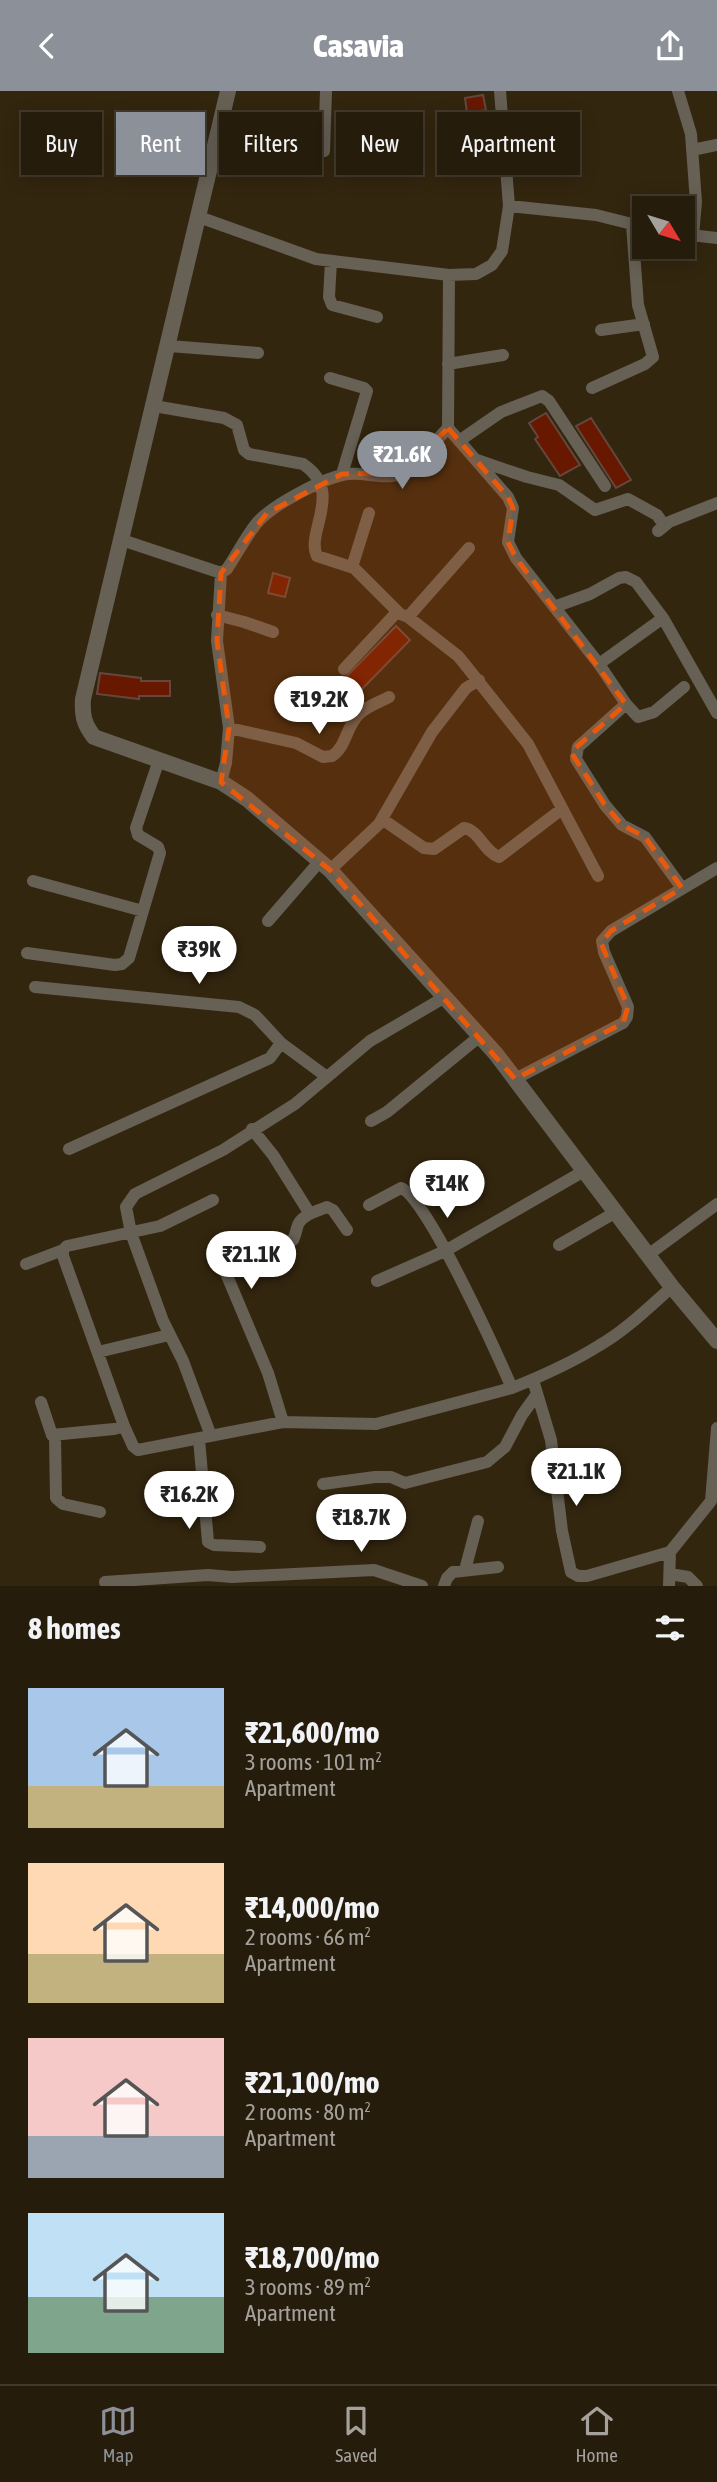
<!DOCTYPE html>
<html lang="en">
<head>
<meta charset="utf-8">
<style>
  body { margin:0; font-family:"Asap Condensed",sans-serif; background:#2e2514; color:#f1f3f6; height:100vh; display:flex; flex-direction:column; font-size:26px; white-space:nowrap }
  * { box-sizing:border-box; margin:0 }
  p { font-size:23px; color:#a4a19d }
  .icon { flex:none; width:38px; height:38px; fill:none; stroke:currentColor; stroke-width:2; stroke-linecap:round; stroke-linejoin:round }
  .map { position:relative; height:1495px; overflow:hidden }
  .side { display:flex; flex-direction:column; background:#261c0b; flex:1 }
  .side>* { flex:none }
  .banner { position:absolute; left:21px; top:21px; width:676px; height:63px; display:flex; gap:14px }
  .needle { width:46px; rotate:128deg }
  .controls { position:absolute; left:632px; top:105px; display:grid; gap:14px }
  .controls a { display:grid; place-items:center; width:63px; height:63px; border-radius:0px; background:#261c0b; box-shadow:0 4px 18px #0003,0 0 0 2px #423a2c; font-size:35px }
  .price { position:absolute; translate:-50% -60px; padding:0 16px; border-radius:24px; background:#fff; color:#222; font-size:23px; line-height:46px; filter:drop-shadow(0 2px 4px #0008) }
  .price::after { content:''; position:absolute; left:50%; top:42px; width:21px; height:16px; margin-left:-10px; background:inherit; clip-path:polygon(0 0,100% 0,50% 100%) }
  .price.current { background:#8c9099; color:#fff }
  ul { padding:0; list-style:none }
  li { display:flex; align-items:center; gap:21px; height:175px; padding:0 28px }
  li span { display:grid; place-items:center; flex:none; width:196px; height:140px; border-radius:0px; color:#555 }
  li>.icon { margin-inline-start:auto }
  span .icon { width:84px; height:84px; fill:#fffc; stroke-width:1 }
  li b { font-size:30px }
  h2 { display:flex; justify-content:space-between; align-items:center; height:84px; padding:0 28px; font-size:30px }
  .chip { padding:0 24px; border-radius:0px; background:#261c0b; box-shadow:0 4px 18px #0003,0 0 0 2px #423a2c; font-size:24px; line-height:63px }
  .chip.current { background:#8c9099; color:#fff }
  header { display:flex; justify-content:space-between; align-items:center; height:91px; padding:0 28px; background:#8c9099; color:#fff; font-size:32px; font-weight:800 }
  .menu { display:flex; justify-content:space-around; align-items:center; height:98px; border-top:2px solid #423a2c; background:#261c0b; font-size:19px; color:#a4a19d }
  .menu a { display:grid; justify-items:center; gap:4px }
  .menu .current { color:#8c9099 }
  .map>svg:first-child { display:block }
  .building { fill:#691800; stroke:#63473f; stroke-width:2 }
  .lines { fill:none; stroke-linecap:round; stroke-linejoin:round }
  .minor { stroke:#666055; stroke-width:12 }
  .tertiary { stroke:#666055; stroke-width:16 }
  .marked { fill:#e8590c; fill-opacity:0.2; stroke:#e8590c; stroke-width:5; stroke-dasharray:14 9; stroke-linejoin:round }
</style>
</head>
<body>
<header><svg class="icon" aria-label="back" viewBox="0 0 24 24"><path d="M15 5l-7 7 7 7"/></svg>Casavia<svg class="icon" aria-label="share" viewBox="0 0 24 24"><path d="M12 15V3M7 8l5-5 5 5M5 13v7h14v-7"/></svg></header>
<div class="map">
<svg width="717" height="1495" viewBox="0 0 717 1495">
  <rect width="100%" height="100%" fill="#33260f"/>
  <path class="building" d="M 483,4 L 486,19 L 467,22 L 465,7 Z
    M 546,322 L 580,374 L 560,385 L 535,348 L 538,346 L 529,332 Z
    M 591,327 L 631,389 L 616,397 L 576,335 Z
    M 273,482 L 290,487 L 285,506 L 268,502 Z
    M 396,535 L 410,549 L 360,600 L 346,586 Z
    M 100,582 L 141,587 L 141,590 L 170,590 L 170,605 L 139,605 L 139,608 L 97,603 Z"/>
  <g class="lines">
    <path class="minor" d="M 678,0 L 691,43 L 696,111 L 693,145
      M 692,59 L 717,54
      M 324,60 L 326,0
      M 509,115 L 596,124 L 644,136
      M 199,126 L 316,168 L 449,184 L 476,183 L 492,174 L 502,160 L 509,115 L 500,0
      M 682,143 L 717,147
      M 331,170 L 329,206 L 332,214 L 377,226
      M 449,184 L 448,337 L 508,406 L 513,417 L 508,451 L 516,467 L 599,573 L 626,613 L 638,626 L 654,621 L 684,596
      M 601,239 L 644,233
      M 169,255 L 258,262
      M 448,273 L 503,264
      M 330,287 L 364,297 L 367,300 L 342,383
      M 592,297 L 645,273 L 653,266 L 638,214 L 632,134
      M 154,315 L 224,327 L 237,334 L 244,359 L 249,363 L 303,373 C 345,401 305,441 317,465 L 354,477 L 400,523 L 408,526 L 458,565 L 467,576 L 528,653 L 598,785
      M 459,350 L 501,321 L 542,305 L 549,310 L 605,395
      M 477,369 L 527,386 L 559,394 L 595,419 L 628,408 L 657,424 L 664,434
      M 658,440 L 669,431 L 717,412
      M 122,449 L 221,482
      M 352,476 L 369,422
      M 554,516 L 590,503 L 619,487 L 626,486 L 636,491 L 663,527 L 717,622
      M 217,524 L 244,531 L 273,541
      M 408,526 L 469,457
      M 599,573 L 663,527
      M 344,578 L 397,521
      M 626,613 L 578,656 L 576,668 L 605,714 L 622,734 L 645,746 L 682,797
      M 229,637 L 296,652 L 323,666 L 332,665 C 347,655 346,635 359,623 C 367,615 380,611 389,606
      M 221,691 L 226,672 L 229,637 L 217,550 L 221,482 L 227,478 C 237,463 245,447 256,433 C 270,415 326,385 349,383 C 367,381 385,390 402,382 C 419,373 434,351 448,337
      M 382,728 L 424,757 L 434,758 L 464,737 C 479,739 484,761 499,766 L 562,718
      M 330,779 L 379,733 L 432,641 L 466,597 L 479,589
      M 33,790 L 143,820
      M 268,830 L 320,770
      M 27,862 L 115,874 L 122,873 L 129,867 L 160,762 L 158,756 L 138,744 L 136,737 L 159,669
      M 35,896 L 239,916 L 255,924 L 281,952 L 327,986
      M 515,988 L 623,932 L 627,926 L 628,916 L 604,861 L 602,850 L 611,840 L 717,777
      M 371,1030 L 387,1021 L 480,945
      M 252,1038 L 273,1064 L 310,1123
      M 69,1058 L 257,973 L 270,967 L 281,952
      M 369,1114 L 401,1097 C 426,1105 498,1265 512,1297
      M 559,1154 L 616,1121
      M 648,1164 L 717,1113
      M 26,1173 L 63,1159
      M 377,1190 L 445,1160 L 584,1080
      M 98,1261 L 169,1244
      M 533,1289 L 551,1349 L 562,1440 L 571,1481 L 578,1485 L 587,1485 L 670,1461 L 711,1410 L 717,1337
      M 41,1311 L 52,1344 L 114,1338 L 124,1335 L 133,1355 L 138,1359 L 283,1331 L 376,1333 L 512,1297 C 542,1285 573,1271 600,1254 C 626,1239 649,1216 672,1196
      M 283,1331 L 268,1282 L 225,1180 L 233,1170 L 293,1149 C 295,1145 296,1141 297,1137 C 299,1125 316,1120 327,1116 L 333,1119 L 347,1139
      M 124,1335 L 63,1165 L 63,1159 L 67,1155 L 160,1135 L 213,1109
      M 211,1345 L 183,1270 L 163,1230 L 131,1142 L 126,1116 L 135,1103 L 223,1059 L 295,1013 L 370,950 L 445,906
      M 55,1346 L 56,1407 L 63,1413 L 100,1421
      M 199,1348 L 208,1451 L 214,1454 L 260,1456
      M 323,1393 L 375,1386 L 391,1386 L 405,1392 L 487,1371 L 505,1356 L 522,1324 L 537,1303
      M 465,1479 L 478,1430
      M 670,1483 L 688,1486 L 697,1495
      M 105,1491 L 208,1484 L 232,1486 L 374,1479 L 422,1495
      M 444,1495 L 447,1487 L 453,1481 L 498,1476
      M 669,1495 L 670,1461"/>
    <path class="tertiary" d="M 228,0 L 83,608 C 82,625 84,633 94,646 L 221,691 L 247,708 L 330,779 L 496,963 L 672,1196 L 717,1250"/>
  </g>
  <path class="marked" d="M 448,337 L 508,406 L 513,417 L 508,451 L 516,467 L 626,613 L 571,661 L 605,714 L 622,734 L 645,746 L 682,797 L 611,840 L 601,852 L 628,916 L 623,932 L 515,988 L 330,779 L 221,691 L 229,637 L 217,550 L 221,482 L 267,422 L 342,383 L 404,381 Z"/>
</svg>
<div class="controls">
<a><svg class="needle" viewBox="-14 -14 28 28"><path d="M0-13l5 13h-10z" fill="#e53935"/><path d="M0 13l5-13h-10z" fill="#a4a19d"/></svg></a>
</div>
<b class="price current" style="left:402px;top:400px">₹21.6K</b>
<b class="price" style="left:319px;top:645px">₹19.2K</b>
<b class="price" style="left:199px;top:895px">₹39K</b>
<b class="price" style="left:447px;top:1129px">₹14K</b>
<b class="price" style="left:251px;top:1200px">₹21.1K</b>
<b class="price" style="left:576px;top:1417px">₹21.1K</b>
<b class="price" style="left:189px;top:1440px">₹16.2K</b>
<b class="price" style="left:361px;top:1463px">₹18.7K</b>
<div class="banner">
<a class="chip">Buy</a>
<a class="chip current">Rent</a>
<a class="chip">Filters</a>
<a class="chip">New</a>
<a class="chip">Apartment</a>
</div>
</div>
<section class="side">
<h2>8 homes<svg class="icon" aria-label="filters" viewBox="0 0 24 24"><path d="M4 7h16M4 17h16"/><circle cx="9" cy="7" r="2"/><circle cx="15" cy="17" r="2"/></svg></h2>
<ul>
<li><span style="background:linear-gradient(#a9c7e8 70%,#c2b280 0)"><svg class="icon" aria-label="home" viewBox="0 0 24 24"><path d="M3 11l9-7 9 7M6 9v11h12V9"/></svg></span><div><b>₹21,600/mo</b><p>3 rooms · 101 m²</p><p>Apartment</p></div></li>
<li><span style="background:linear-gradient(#ffd9b3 65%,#c2b280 0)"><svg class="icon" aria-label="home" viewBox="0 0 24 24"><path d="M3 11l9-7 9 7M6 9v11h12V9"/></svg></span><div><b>₹14,000/mo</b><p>2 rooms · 66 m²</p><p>Apartment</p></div></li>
<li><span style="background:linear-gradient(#f6c9c9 70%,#9aa5b1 0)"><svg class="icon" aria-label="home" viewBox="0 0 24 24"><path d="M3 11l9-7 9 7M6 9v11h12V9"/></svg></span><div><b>₹21,100/mo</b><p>2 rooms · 80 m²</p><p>Apartment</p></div></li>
<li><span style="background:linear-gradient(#bfe0f5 60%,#7fa58c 0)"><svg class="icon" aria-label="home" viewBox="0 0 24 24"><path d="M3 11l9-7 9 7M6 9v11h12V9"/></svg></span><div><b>₹18,700/mo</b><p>3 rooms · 89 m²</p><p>Apartment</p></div></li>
</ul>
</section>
<nav class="menu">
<a class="current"><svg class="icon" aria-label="map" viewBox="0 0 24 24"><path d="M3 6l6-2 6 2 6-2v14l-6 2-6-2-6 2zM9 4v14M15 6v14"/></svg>Map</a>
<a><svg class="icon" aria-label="saved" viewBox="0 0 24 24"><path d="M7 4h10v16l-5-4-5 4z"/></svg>Saved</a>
<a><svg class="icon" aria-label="home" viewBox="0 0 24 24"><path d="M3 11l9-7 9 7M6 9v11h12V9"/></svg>Home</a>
</nav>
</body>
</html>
